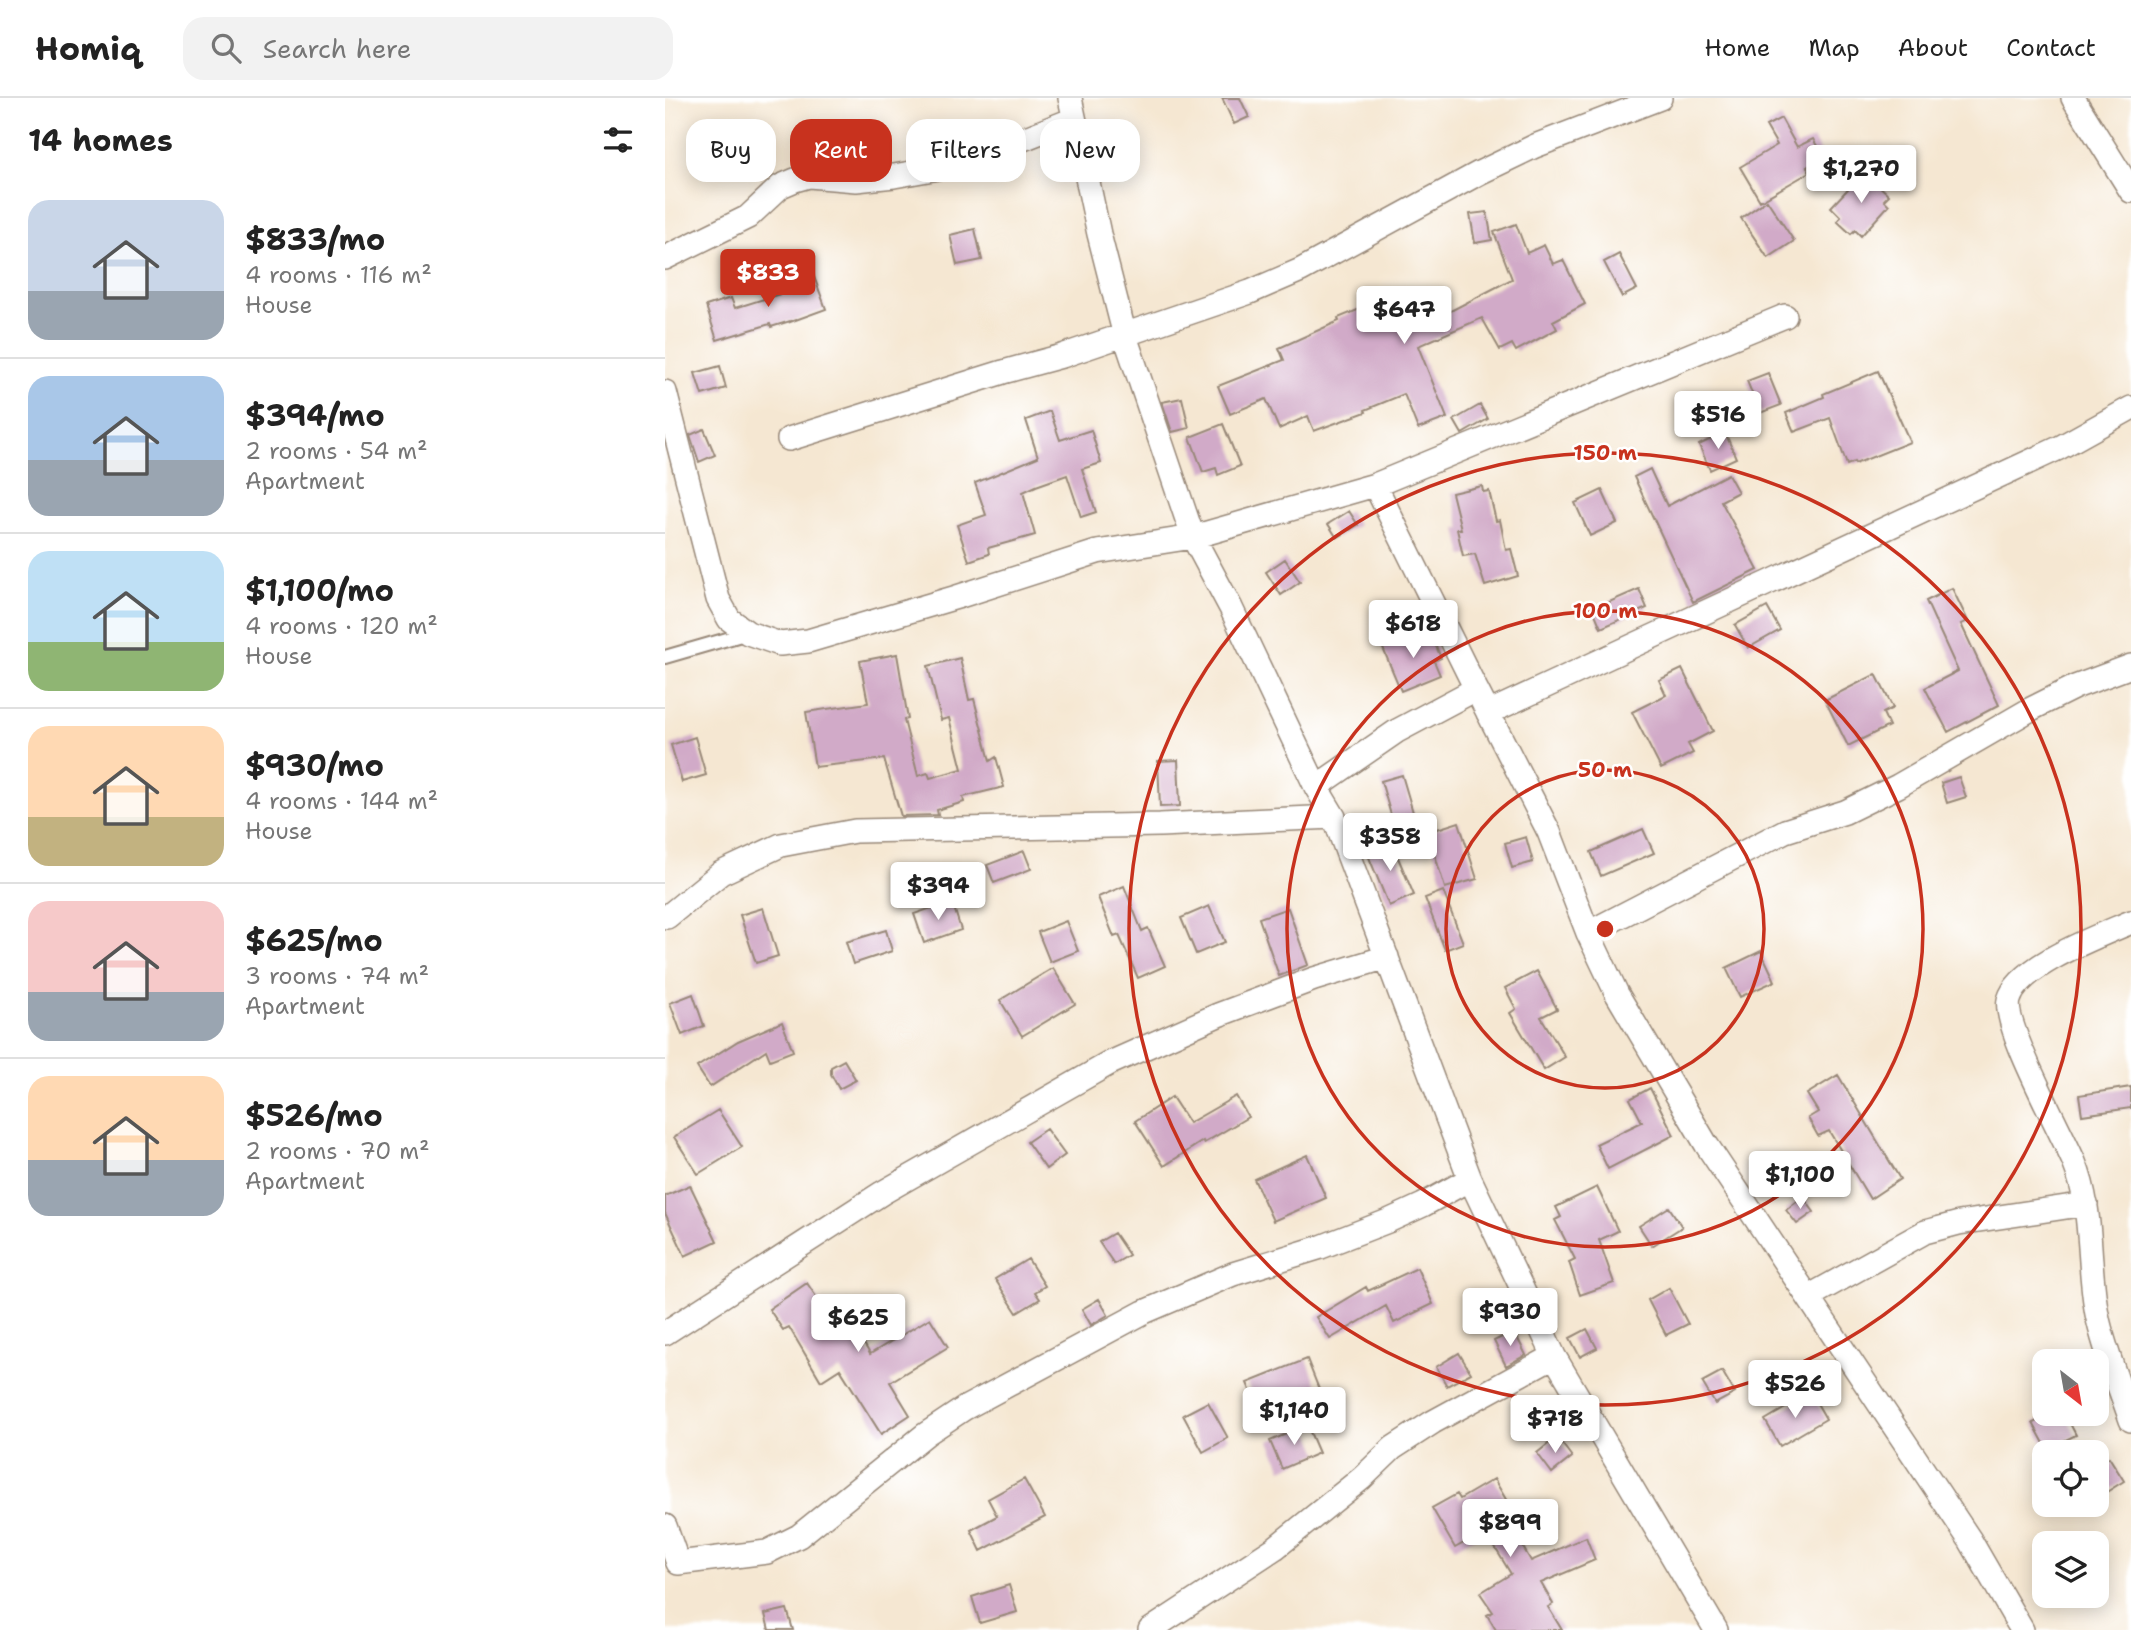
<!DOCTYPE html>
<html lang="en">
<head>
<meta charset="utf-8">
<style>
  body { margin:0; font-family:"Shantell Sans",sans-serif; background:#f2f2f2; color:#222; height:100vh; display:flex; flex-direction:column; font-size:26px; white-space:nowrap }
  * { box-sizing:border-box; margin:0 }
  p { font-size:23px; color:#767676 }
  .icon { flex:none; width:38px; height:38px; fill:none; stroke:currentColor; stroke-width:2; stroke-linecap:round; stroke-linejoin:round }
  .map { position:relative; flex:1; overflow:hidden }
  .side { display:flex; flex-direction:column; background:#fff; width:665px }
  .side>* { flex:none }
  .top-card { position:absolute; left:21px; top:21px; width:665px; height:63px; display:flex; gap:14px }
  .needle { width:46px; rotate:149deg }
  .fabs { position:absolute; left:1367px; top:1251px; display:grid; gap:14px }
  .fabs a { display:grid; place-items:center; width:77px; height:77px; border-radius:14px; background:#fff; box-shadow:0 4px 18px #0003; font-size:35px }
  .price { position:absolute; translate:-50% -60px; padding:0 16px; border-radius:7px; background:#fff; color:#222; font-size:23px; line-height:46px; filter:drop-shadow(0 2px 4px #0008) }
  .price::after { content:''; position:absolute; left:50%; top:42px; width:21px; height:16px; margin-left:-10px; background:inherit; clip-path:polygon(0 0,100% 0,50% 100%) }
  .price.current { background:#c8321e; color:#fff }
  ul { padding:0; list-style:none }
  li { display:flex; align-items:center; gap:21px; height:175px; padding:0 28px }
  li+li { border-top:2px solid #e0e0e0 }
  li span { display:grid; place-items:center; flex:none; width:196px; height:140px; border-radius:21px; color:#555 }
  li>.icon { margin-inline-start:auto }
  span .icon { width:84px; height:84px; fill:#fffc; stroke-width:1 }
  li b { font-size:30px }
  h2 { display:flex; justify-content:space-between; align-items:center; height:84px; padding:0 28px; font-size:30px }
  .pill { padding:0 24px; border-radius:21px; background:#fff; box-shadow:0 4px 18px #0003; font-size:24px; line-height:63px }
  .pill.current { background:#c8321e; color:#fff }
  header { display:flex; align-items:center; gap:42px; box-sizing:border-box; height:98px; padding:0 35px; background:#fff; border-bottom:2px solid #e0e0e0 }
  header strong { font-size:33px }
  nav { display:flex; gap:38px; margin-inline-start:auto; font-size:24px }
  .search { width:490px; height:63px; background:#f2f2f2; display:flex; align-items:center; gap:18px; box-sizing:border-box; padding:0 24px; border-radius:21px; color:#767676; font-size:26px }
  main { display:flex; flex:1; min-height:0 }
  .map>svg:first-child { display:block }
  .building { fill:#d1aac8 }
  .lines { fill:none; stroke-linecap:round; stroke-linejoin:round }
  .service-casing { stroke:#988878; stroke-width:16 }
  .minor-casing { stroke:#988878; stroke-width:26 }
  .service { stroke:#fff; stroke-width:12 }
  .minor { stroke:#fff; stroke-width:23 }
  .ring { fill:none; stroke:#c8321e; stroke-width:3.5 }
  .centre { fill:#c8321e; stroke:#fff; stroke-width:3.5 }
  .ring-label { font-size:21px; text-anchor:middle; font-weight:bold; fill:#c8321e; stroke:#fff; stroke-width:5; stroke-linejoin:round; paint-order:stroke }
</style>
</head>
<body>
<header>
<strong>Homiq</strong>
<div class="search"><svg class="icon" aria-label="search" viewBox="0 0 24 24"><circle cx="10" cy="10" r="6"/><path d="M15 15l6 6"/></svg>Search here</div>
<nav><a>Home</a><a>Map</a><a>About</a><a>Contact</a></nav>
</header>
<main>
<section class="side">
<h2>14 homes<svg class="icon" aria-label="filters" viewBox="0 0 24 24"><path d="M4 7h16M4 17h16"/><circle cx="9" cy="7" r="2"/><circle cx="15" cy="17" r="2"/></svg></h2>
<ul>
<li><span style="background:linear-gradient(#c9d6e8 65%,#9aa5b1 0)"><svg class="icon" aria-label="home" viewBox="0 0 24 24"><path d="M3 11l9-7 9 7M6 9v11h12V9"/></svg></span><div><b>$833/mo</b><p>4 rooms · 116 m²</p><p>House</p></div></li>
<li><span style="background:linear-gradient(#a9c7e8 60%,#9aa5b1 0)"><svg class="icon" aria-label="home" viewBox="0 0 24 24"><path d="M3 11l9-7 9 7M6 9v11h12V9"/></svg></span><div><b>$394/mo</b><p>2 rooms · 54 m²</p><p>Apartment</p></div></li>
<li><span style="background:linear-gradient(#bfe0f5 65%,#8fb573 0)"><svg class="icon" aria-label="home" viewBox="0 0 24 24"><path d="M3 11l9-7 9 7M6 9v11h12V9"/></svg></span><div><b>$1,100/mo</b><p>4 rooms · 120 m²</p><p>House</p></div></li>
<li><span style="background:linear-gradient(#ffd9b3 65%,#c2b280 0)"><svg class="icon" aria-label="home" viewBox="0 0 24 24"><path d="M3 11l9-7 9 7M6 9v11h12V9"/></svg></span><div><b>$930/mo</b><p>4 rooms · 144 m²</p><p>House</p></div></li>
<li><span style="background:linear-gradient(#f6c9c9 65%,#9aa5b1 0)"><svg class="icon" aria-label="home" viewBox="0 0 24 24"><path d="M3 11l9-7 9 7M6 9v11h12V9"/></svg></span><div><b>$625/mo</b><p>3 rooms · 74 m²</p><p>Apartment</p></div></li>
<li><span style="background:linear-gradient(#ffd9b3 60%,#9aa5b1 0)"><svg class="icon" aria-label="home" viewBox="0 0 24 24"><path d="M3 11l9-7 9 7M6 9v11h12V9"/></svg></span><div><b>$526/mo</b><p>2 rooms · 70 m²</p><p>Apartment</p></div></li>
</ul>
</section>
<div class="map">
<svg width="1466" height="1532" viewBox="0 0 1466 1532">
  <rect width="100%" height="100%" fill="#fff"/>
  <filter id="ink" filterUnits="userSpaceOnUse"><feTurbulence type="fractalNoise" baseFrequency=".0143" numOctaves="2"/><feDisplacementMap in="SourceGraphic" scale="14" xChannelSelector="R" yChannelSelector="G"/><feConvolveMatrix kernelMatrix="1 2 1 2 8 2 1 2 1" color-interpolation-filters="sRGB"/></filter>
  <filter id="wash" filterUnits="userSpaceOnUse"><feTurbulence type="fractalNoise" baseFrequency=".00686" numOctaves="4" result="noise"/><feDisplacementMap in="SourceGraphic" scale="28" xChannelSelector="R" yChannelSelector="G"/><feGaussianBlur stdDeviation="1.57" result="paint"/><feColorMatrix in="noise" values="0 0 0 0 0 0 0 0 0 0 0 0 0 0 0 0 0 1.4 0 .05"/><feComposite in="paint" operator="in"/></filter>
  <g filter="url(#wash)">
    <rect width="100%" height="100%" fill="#f5e7d2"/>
    <g id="blocks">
      <path class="building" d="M 557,0 L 575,0 L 584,19 L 569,26 Z
        M 1116,20 L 1132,49 L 1148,41 L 1159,60 L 1142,69 L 1145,74 L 1095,103 L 1075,69 L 1112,47 L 1101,28 Z
        M 1199,74 L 1224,97 L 1219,102 L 1224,107 L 1196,138 L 1190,132 L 1186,136 L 1172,123 L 1176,119 L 1166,109 Z
        M 1102,102 L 1129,143 L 1103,160 L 1076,120 Z
        M 822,114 L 827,142 L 810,145 L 805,116 Z
        M 851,126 L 862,155 L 879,147 L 888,166 L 898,162 L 920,206 L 888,223 L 892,231 L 851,253 L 847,246 L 835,252 L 817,220 L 753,248 L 782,320 L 753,331 L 739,296 L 700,312 L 701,314 L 649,333 L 643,318 L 614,331 L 601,301 L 565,316 L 553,288 L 619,262 L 614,250 L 674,223 L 673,220 L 712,204 L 718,220 L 770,198 L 778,217 L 847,181 L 829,134 Z
        M 310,131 L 317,162 L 292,167 L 285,137 Z
        M 954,156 L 972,191 L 957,199 L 939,164 Z
        M 148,176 L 161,211 L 125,224 L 125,223 L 106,229 L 105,226 L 52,242 L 41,208 L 66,200 L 70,210 L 115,196 L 113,189 Z
        M 55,268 L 61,290 L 37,297 L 30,275 Z
        M 1213,273 L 1245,344 L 1190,366 L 1189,364 L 1182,367 L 1165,320 L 1129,334 L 1121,315 L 1159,299 L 1158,296 Z
        M 1103,275 L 1116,307 L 1095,315 L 1082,283 Z
        M 517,300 L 524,330 L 507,334 L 497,304 Z
        M 815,307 L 823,321 L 797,336 L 789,322 Z
        M 385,313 L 395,342 L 426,332 L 436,365 L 417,371 L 431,414 L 416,419 L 402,377 L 371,388 L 358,394 L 370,437 L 323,450 L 324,456 L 304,463 L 292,427 L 321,417 L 310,385 L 373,359 L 361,322 Z
        M 558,326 L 575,368 L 553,377 L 551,370 L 538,374 L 525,339 Z
        M 39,331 L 50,357 L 34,364 L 25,337 Z
        M 1060,334 L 1071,360 L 1045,372 L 1034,347 Z
        M 985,371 L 1002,408 L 1063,376 L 1073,394 L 1056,403 L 1093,472 L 1028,504 L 969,379 Z
        M 817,388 L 818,394 L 824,393 L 831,423 L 835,422 L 841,452 L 846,451 L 853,478 L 820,488 L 810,456 L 798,458 L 792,431 L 796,431 L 787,395 Z
        M 937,392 L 952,425 L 925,438 L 910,405 Z
        M 684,413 L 693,427 L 672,440 L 663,426 Z
        M 620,461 L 635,484 L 616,497 L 601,474 Z
        M 1287,490 L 1303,523 L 1296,526 L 1334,607 L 1283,634 L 1260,590 L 1293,573 L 1261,503 Z
        M 974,491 L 982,510 L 936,530 L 928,511 Z
        M 1102,509 L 1115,532 L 1083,550 L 1070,527 Z
        M 756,532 L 762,544 L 768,541 L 776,560 L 769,563 L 775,577 L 736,593 L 717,548 Z
        M 232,556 L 243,621 L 239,622 L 253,678 L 263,675 L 265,680 L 297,671 L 284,620 L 276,622 L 263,568 L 295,560 L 304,602 L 309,601 L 325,663 L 331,659 L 339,689 L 298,699 L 299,704 L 272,712 L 273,717 L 236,718 L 219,661 L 150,669 L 141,614 L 203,605 L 195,563 Z
        M 1017,571 L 1048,633 L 1023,646 L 1028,655 L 996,671 L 967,614 L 1001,597 L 994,582 Z
        M 1211,576 L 1228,610 L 1218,615 L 1224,628 L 1183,648 L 1160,602 Z
        M 30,639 L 41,677 L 17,684 L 6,647 Z
        M 513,662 L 515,708 L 495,709 L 493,663 Z
        M 737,677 L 752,728 L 731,734 L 716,683 Z
        M 1294,679 L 1301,699 L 1282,705 L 1276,685 Z
        M 794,724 L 812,781 L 780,790 L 763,734 Z
        M 978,731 L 989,755 L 936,778 L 926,754 Z
        M 861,739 L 868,764 L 847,770 L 840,745 Z
        M 725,741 L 749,797 L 724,808 L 701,752 Z
        M 359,753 L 366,771 L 329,785 L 322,767 Z
        M 459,788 L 477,833 L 483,830 L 500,868 L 473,880 L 454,837 L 449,839 L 433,799 Z
        M 778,793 L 798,845 L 780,852 L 760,800 Z
        M 287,803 L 296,832 L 259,845 L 249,816 Z
        M 544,808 L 560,844 L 531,856 L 516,820 Z
        M 98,810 L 113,858 L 91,865 L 75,817 Z
        M 623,810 L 643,867 L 614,878 L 594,820 Z
        M 401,823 L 413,853 L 385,864 L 373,834 Z
        M 221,832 L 227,853 L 188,866 L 181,844 Z
        M 1096,853 L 1110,883 L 1075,899 L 1061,870 Z
        M 388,870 L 410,906 L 357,938 L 335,902 Z
        M 872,873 L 892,911 L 876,919 L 900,959 L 879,972 L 845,915 L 851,911 L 840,890 Z
        M 28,896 L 39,928 L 17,937 L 5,905 Z
        M 117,924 L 128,953 L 105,962 L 101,952 L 45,989 L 32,969 L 73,943 Z
        M 179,962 L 191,982 L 174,991 L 166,976 L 166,969 Z
        M 1173,977 L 1235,1081 L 1205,1101 L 1164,1033 L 1153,1038 L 1143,1020 L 1153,1014 L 1142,996 Z
        M 1466,989 L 1466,1010 L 1417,1017 L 1414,997 Z
        M 985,990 L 1009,1037 L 943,1071 L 931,1046 L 977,1024 L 965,1001 Z
        M 571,998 L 583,1019 L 539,1045 L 538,1043 L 499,1068 L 470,1023 L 507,999 L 524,1025 Z
        M 53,1012 L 77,1049 L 33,1076 L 9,1039 Z
        M 381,1031 L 400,1057 L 381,1071 L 362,1044 Z
        M 642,1057 L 661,1100 L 608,1123 L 589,1081 Z
        M 25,1087 L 52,1143 L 20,1158 L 0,1115 L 0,1098 Z
        M 932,1089 L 953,1133 L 934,1142 L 949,1185 L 915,1197 L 904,1164 L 910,1161 L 890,1122 L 896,1119 L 891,1109 Z
        M 1138,1099 L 1149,1114 L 1132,1126 L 1121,1112 Z
        M 1004,1109 L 1017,1129 L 987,1148 L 974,1128 Z
        M 449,1135 L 464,1157 L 449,1166 L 434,1144 Z
        M 363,1161 L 380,1188 L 370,1194 L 375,1201 L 352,1215 L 330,1181 Z
        M 752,1170 L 768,1206 L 729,1225 L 721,1208 L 665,1241 L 651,1219 L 701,1189 L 703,1193 Z
        M 142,1185 L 172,1230 L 186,1223 L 205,1256 L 265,1220 L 283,1249 L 225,1284 L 245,1317 L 216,1336 L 175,1271 L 156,1283 L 124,1229 L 118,1232 L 104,1211 Z
        M 1004,1190 L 1023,1226 L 1001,1237 L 983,1202 Z
        M 434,1201 L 443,1217 L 426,1227 L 417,1211 Z
        M 922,1231 L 932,1250 L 915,1259 L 905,1240 Z
        M 849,1233 L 861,1257 L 841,1268 L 829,1243 Z
        M 794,1255 L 806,1275 L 782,1288 L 771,1269 Z
        M 642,1261 L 657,1299 L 628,1311 L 622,1296 L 592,1308 L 582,1285 Z
        M 1057,1273 L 1070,1295 L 1050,1306 L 1037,1284 Z
        M 1146,1295 L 1161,1321 L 1115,1348 L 1100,1322 Z
        M 543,1304 L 563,1340 L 538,1354 L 518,1317 Z
        M 1386,1316 L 1400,1316 L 1411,1337 L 1382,1351 L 1368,1325 Z
        M 642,1327 L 654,1355 L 617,1371 L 605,1343 Z
        M 892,1339 L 907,1359 L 887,1375 L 872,1355 Z
        M 1444,1359 L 1459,1383 L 1432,1400 L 1432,1366 Z
        M 359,1381 L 380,1419 L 316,1453 L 306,1432 L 332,1418 L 323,1401 Z
        M 829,1381 L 849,1415 L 841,1420 L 866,1463 L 921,1439 L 930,1462 L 876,1485 L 888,1506 L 883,1509 L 897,1532 L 831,1532 L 822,1517 L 828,1514 L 815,1495 L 846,1476 L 820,1433 L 790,1450 L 767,1410 L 792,1396 L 795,1401 Z
        M 344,1487 L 352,1514 L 315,1525 L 307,1499 Z
        M 122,1511 L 128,1532 L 104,1532 L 100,1516 Z"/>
    </g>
  </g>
  <g filter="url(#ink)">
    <use href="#blocks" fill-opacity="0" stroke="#988878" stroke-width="2"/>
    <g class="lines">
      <defs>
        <path id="service" d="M 0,559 L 83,535"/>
        <path id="minor" d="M 405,0 L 434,136 L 460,238 L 528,439 L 566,510 L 651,689 L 669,719 L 805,1081 L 889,1258 L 1051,1532
          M 1408,0 L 1466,93
          M 0,160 L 83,119 L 116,88 L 130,82 L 144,78 L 191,82 L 229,78 L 268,71 L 325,54 L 409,21
          M 0,294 L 53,501 L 64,521 L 83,535 L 115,546 L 143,543 L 292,499 L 432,454 L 528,439 L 710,387
          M 124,341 L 338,274 L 397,258 L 585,194 L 636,172 L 814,75 L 870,48 L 995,0
          M 811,591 L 710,387 L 1120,218
          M 823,615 L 1394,350 L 1466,310
          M 651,689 L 732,633 L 811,591 L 884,734 L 923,835 L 952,896 L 1041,1046 L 1305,1442 L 1357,1532
          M 2,819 L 56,775 L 116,747 L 190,733 L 495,727 L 669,719
          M 1466,824 C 1434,838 1354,867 1344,902 C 1337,927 1397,1035 1409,1064 C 1429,1112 1422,1165 1432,1216 C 1438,1248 1455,1290 1466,1322
          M 923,835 L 1120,733 L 1180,714 L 1233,688 L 1366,611 L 1410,589 L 1466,568
          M 1143,1199 L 1260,1134 L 1294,1125 L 1421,1106
          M 0,1235 L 217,1095 L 445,965 L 553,917 L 649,881 L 722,859
          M 0,1428 L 13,1465 L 102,1454 L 134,1438 L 261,1336 L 300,1310 L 479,1214 L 568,1176 L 656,1149 L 723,1123 L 758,1107 L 805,1081
          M 485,1532 L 610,1450 L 697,1380 L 728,1350 L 768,1324 L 889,1258"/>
      </defs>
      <use href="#service" class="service-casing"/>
      <use href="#minor" class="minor-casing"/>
      <use href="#service" class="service"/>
      <use href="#minor" class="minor"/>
    </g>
  </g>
  <g class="ring">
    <circle cx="940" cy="831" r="159"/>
    <circle cx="940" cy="831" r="318"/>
    <circle cx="940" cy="831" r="476"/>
  </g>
  <circle cx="940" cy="831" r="10" class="centre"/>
  <g class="ring-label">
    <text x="940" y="362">150 m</text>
    <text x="940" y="520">100 m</text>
    <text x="940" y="679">50 m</text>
  </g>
</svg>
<div class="fabs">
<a><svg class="needle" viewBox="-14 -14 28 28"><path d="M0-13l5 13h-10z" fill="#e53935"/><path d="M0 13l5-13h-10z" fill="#767676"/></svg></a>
<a><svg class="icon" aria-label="locate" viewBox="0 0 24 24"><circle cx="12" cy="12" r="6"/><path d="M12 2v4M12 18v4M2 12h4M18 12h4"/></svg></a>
<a><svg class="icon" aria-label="layers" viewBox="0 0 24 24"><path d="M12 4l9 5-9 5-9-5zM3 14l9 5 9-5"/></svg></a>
</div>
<b class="price" style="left:1196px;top:107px">$1,270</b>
<b class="price current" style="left:103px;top:211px">$833</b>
<b class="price" style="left:739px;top:248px">$647</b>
<b class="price" style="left:1053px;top:353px">$516</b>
<b class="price" style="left:748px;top:562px">$618</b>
<b class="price" style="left:725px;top:775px">$358</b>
<b class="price" style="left:273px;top:824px">$394</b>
<b class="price" style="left:1135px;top:1113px">$1,100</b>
<b class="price" style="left:845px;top:1250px">$930</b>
<b class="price" style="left:193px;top:1256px">$625</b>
<b class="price" style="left:1130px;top:1322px">$526</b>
<b class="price" style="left:629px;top:1349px">$1,140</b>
<b class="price" style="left:890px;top:1357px">$718</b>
<b class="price" style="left:845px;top:1461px">$899</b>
<div class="top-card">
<a class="pill">Buy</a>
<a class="pill current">Rent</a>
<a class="pill">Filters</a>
<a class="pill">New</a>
</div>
</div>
</main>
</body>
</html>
